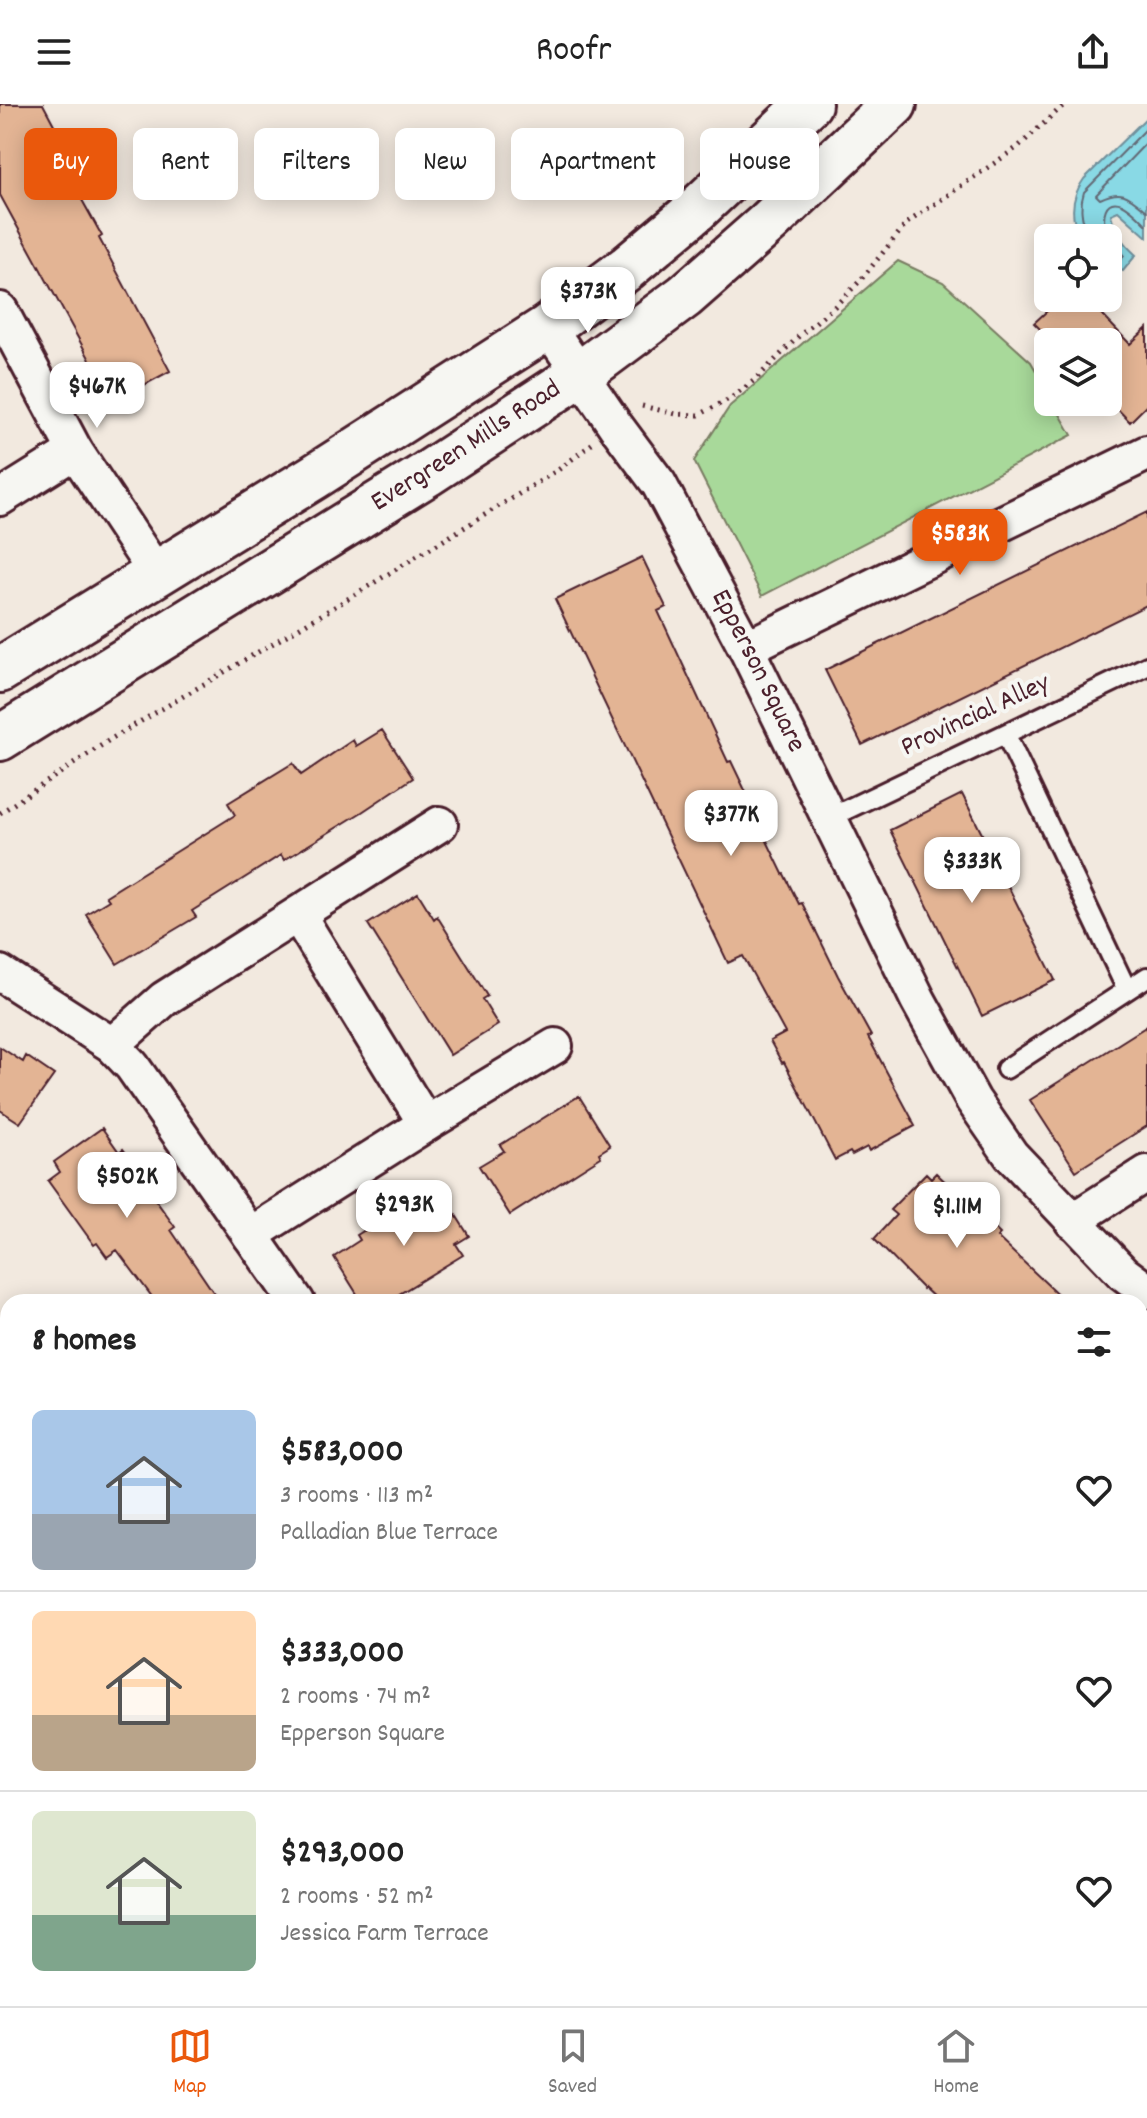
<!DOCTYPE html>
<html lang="en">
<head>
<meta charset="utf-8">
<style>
  body { margin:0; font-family:Dekko,sans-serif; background:#f2f2f2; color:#222; height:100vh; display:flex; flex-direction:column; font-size:30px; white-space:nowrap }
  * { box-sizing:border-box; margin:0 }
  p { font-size:26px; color:#767676 }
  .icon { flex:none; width:44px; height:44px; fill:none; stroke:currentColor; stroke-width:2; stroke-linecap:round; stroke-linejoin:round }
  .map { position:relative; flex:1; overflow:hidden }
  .side { position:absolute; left:0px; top:1190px; width:1148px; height:712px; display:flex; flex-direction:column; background:#fff; border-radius:24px 24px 0 0; box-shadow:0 4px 20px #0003 }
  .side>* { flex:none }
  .top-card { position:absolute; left:24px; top:24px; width:1100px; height:72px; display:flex; gap:16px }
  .buttons { position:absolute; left:1034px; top:120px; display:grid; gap:16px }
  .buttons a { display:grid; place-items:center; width:88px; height:88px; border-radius:12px; background:#fff; box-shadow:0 4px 20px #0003; font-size:40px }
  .price { position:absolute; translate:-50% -68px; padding:0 18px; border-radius:16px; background:#fff; color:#222; font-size:26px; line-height:52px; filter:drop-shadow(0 2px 4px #0008) }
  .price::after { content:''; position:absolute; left:50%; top:48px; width:24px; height:18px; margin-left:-12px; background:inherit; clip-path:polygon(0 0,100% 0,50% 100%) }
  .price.active { background:#ea580c; color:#fff }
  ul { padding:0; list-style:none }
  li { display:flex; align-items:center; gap:24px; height:200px; padding:0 32px }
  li+li { border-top:2px solid #e0e0e0 }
  li span { display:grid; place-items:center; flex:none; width:224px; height:160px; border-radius:12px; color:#555 }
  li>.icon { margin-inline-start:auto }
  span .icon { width:96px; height:96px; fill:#fffc; stroke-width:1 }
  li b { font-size:34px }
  h2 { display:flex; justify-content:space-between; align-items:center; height:96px; padding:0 32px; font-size:34px }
  .pill { padding:0 28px; border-radius:12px; background:#fff; box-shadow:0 4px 20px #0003; font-size:28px; line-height:72px }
  .pill.active { background:#ea580c; color:#fff }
  header { display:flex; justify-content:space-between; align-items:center; height:104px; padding:0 32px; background:#fff; font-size:36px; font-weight:600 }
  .tabs { display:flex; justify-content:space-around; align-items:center; height:112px; border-top:2px solid #e0e0e0; background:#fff; font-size:22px; color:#767676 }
  .tabs a { display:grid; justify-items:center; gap:4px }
  .tabs .active { color:#ea580c }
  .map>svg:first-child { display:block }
  .green { fill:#a8d99a; stroke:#797c62; stroke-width:2 }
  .water { fill:#89d9e5; stroke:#708f9b; stroke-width:2 }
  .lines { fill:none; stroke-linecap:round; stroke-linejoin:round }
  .shore { stroke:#636975; stroke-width:2 }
  .building { fill:#e3b494; stroke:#4a1f2b; stroke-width:2 }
  .service-casing { stroke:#4a1f2b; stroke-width:24 }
  .minor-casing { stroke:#4a1f2b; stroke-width:40 }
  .primary-casing { stroke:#4a1f2b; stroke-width:50 }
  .path { stroke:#4a1f2b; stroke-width:5; stroke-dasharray:2 6; stroke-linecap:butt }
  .service { stroke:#f6f6f2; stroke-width:18 }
  .minor { stroke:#f6f6f2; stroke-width:34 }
  .primary { stroke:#f6f6f2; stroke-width:44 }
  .labels { text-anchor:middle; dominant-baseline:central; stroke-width:8; stroke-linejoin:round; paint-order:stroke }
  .street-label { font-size:28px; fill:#4a1f2b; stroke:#f6f6f2 }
</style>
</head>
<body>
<header><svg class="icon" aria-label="menu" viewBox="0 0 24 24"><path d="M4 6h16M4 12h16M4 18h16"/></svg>Roofr<svg class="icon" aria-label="share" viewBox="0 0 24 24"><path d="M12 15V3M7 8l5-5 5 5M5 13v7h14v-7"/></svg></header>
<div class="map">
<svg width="1147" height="1902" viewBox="0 0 1147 1902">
  <rect width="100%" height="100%" fill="#f2e9df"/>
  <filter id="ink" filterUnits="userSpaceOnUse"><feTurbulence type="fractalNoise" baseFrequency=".0125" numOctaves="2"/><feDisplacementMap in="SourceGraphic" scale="16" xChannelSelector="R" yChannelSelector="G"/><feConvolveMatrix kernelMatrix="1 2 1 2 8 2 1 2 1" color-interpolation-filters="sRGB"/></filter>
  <g filter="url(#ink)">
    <path class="green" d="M 898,157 L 943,178 L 1031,258 L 1048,288 L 1048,298 L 1053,298 L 1072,331 L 762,492 L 694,357 L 730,302 Z
      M 0,1330 L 8,1346 L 8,1719 L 0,1699 Z
      M 1140,1566 L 1147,1571 L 1147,1902 L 789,1902 L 783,1894 L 1140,1894 Z
      M 119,1894 L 472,1894 L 480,1902 L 126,1902 Z"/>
    <path class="water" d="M 1147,13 L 1147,133 L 1118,107 L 1111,110 C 1114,128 1123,139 1136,151 L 1123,167 L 1108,161 L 1108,134 L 1080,134 C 1070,113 1070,94 1084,75 Z"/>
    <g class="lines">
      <path class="shore" d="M 1147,38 L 1096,91 L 1100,95 C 1123,84 1129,92 1147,107
        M 1086,134 C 1084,117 1078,106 1084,88 L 1147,24
        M 1108,155 L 1119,157 L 1124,152 C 1117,143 1110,135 1106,125 C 1102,113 1104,93 1122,100 C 1131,104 1140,114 1147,121"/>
    </g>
    <path class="building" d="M 0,0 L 43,0 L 82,73 L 72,78 L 102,132 L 99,134 L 170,267 L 113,298 L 0,91 Z
      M 1061,194 L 1086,194 L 1130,240 L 1147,224 L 1147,301 L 1130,318 L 1108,295 L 1108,238 L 1053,238 L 1034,219 Z
      M 1147,408 L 1147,501 L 862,641 L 825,566 Z
      M 642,453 L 666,503 L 658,507 L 728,658 L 731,657 L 754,705 L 752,706 L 783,770 L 784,770 L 799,800 L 802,799 L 838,872 L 871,932 L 868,933 L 912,1015 L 911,1015 L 915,1022 L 869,1047 L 867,1043 L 852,1051 L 850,1048 L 835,1056 L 784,958 L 782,959 L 770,937 L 785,929 L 743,852 L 728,859 L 555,495 Z
      M 382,626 L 413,674 L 362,708 L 284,756 L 281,751 L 192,807 L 196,813 L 117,860 L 86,810 L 109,796 L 106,792 L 235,711 L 228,699 L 293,659 L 301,671 L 353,636 L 356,642 Z
      M 962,690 L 1055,876 L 982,912 L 890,726 Z
      M 418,789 L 434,815 L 437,812 L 487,892 L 482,895 L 498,921 L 450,951 L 368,820 Z
      M 1147,922 L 1147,1022 L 1076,1067 L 1030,996 Z
      M 0,943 L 23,958 L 26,952 L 54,971 L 20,1019 L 0,1006 Z
      M 579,992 L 610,1042 L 599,1049 L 601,1053 L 510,1111 L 479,1062 L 504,1047 L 500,1041 Z
      M 102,1024 L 119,1048 L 123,1045 L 142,1071 L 139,1073 L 175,1123 L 171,1126 L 220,1198 L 156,1198 L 117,1146 L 107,1153 L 97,1139 L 94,1141 L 48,1077 L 60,1068 L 54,1058 Z
      M 926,1069 L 931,1074 L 936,1069 L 1000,1130 L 997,1133 L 1066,1198 L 939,1198 L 924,1184 L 923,1185 L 874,1135 L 896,1111 L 890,1106 Z
      M 437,1081 L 469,1132 L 456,1140 L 463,1151 L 386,1198 L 362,1198 L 334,1153 L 360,1136 L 357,1131 Z"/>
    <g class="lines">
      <defs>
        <path id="service" d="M 1006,631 L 1127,886
          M 829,714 L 1147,562
          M 1006,965 L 1147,873"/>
        <g id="minor">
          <path d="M 0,206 L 75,347 L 156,469"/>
          <path id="s1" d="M 548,223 L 615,321 L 659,380 L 746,544 L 918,896 L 973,996 L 1011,1051 L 1123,1169 L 1147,1187"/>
          <path d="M 0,394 L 75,347"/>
          <path d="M 746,544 L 1147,349"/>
          <path d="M 298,811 L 426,1020"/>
          <path d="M 0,869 L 112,941 L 132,962 L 297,1198"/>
          <path d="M 112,941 L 164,895 L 440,720"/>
          <path d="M 1072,1117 L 1147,1069"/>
          <path d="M 250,1131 L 426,1020 L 555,942"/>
          <path d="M 1140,1566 L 1147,1571"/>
          <path d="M 783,1894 L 789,1902"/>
        </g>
        <g id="primary">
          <path d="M 0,566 L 314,373 L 548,223 L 627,164 L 696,106 L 809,0"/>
          <path id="s2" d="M 0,634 L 427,370 L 580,270 L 685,192 L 768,119 L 894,0"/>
        </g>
      </defs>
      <use href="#service" class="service-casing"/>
      <use href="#minor" class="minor-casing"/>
      <use href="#primary" class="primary-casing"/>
      <path class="path" d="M 642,302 L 676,310 L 699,311 L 731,294 L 756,275 L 800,231 L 835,202 L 859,178 L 907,119 L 1018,43 L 1065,0
        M 0,709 L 111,635 L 336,502 L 558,366 L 593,339
        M 887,1894 C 904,1899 919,1893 935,1902
        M 1110,1894 L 1123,1902
        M 989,1902 L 996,1900 L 1006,1902
        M 1064,1902 L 1073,1894"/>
      <use href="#service" class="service"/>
      <use href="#minor" class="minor"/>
      <use href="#primary" class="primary"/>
    </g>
  </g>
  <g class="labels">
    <g class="street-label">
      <text stroke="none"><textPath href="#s2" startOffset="550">Evergreen Mills Road</textPath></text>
      <text stroke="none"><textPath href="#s1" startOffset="404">Epperson Square</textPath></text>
      <text transform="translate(976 613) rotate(-25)">Provincial Alley</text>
    </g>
  </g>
</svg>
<div class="buttons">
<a><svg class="icon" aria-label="locate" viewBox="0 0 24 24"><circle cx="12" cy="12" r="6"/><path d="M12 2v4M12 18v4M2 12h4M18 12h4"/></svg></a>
<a><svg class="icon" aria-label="layers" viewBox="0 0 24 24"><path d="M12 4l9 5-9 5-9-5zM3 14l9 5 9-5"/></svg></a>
</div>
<b class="price" style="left:588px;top:231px">$373K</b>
<b class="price" style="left:97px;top:326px">$467K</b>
<b class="price active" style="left:960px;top:473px">$583K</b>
<b class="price" style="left:731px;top:754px">$377K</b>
<b class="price" style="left:972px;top:801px">$333K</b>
<b class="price" style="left:127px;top:1116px">$502K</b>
<b class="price" style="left:404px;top:1144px">$293K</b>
<b class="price" style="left:957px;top:1146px">$1.11M</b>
<div class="top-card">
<a class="pill active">Buy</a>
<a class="pill">Rent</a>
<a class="pill">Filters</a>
<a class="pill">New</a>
<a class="pill">Apartment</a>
<a class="pill">House</a>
</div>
<section class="side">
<h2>8 homes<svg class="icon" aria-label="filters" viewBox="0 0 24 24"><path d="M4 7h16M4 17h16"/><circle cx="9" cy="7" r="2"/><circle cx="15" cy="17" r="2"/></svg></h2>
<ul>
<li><span style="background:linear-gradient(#a9c7e8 65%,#9aa5b1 0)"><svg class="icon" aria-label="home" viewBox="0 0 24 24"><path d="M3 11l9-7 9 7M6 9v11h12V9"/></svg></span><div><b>$583,000</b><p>3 rooms · 113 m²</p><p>Palladian Blue Terrace</p></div><svg class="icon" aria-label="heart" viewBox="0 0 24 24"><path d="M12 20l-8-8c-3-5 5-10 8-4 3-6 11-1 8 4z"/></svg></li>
<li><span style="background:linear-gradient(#ffd9b3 65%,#b9a48a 0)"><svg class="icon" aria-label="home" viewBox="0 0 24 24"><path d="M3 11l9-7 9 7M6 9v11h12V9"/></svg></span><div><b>$333,000</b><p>2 rooms · 74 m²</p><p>Epperson Square</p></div><svg class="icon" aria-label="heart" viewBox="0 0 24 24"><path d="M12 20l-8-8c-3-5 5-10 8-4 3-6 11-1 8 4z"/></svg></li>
<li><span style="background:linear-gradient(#dfe7d0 65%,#7fa58c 0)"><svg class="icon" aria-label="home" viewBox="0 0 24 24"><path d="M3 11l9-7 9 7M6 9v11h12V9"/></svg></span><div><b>$293,000</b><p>2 rooms · 52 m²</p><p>Jessica Farm Terrace</p></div><svg class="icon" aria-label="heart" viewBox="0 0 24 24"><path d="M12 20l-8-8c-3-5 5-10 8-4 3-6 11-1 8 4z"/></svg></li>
</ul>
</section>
</div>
<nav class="tabs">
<a class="active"><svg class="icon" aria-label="map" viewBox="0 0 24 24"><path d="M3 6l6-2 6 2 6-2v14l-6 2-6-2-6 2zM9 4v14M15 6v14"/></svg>Map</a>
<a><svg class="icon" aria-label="saved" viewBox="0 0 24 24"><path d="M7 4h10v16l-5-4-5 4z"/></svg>Saved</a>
<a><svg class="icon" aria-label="home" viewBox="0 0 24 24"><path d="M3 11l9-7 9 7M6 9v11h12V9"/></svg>Home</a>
</nav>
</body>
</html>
